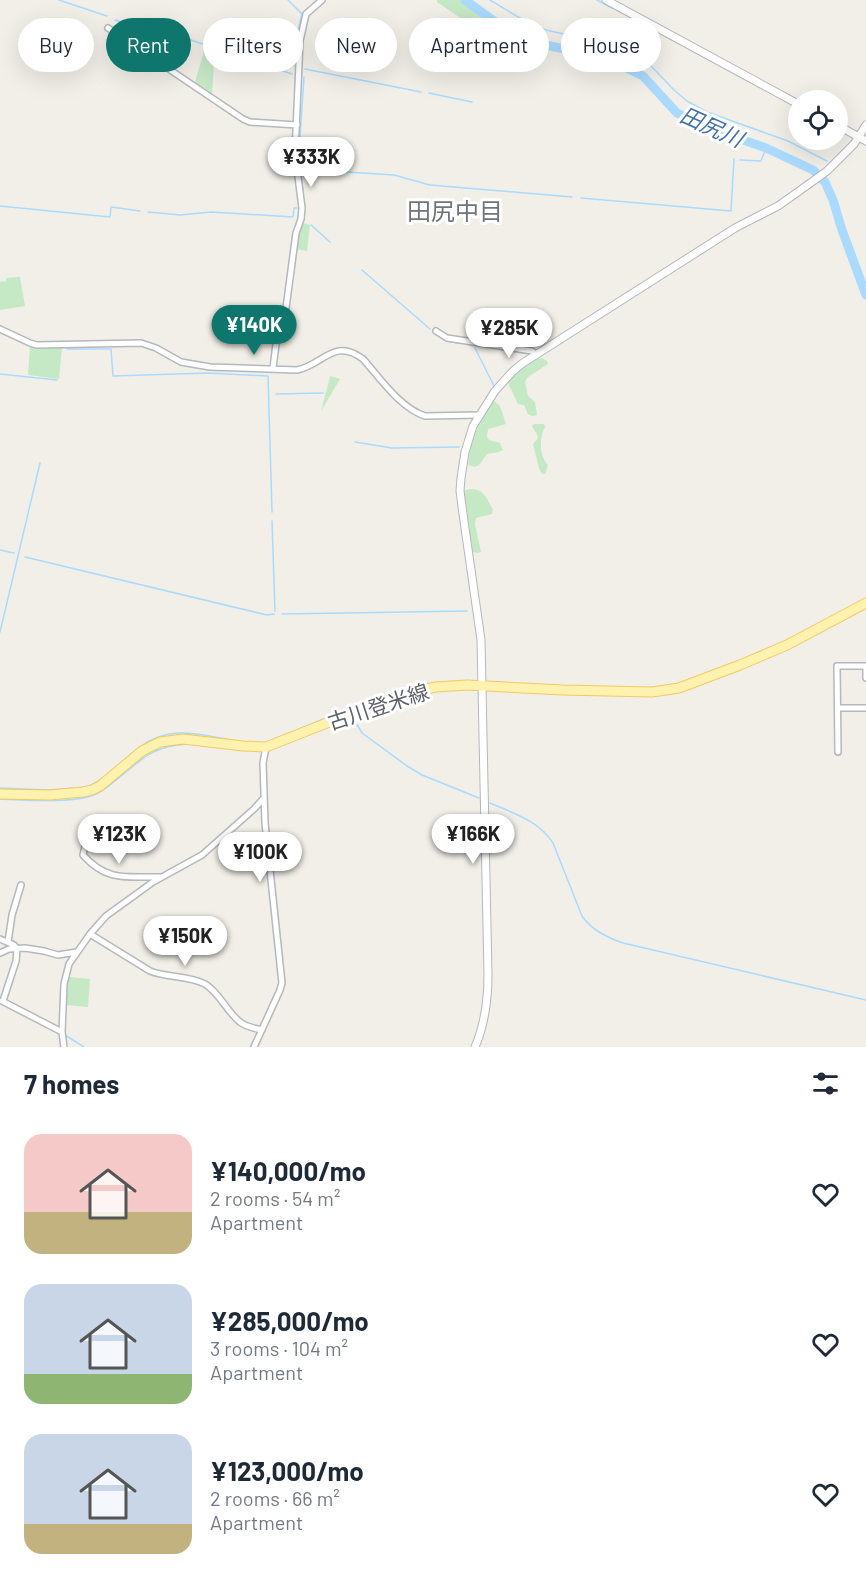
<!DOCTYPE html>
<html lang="en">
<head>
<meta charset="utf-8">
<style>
  body { margin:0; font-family:Barlow,"Noto Sans JP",sans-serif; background:#f2f2f3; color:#1f2937; height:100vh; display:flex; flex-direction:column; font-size:22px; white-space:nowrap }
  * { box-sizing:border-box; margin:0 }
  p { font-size:20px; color:#747a83 }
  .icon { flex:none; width:33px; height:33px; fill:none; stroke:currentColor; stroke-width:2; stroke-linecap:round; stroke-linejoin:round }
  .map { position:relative; height:1047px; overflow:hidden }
  .details { display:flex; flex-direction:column; background:#fff; flex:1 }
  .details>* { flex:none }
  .guide { position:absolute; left:18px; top:18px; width:831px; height:54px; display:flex; gap:12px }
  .buttons { position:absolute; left:788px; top:90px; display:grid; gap:12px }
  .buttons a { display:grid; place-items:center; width:60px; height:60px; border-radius:50%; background:#fff; box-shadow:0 6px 24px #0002; font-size:30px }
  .price { position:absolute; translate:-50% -51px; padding:0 14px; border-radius:21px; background:#fff; color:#222; font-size:20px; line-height:39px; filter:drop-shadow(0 2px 3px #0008) }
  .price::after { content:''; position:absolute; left:50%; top:36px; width:18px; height:14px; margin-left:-9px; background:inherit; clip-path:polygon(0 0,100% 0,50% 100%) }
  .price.selected { background:#0f766e; color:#fff }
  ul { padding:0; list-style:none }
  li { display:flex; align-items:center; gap:18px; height:150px; padding:0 24px }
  li span { display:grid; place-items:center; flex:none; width:168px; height:120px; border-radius:18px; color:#555 }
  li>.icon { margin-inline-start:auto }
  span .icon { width:72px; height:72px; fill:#fffc; stroke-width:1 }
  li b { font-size:26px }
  h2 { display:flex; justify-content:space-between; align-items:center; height:72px; padding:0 24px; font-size:26px }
  .tag { padding:0 21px; border-radius:27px; background:#fff; box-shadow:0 6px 24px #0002; font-size:21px; line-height:54px }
  .tag.selected { background:#0f766e; color:#fff }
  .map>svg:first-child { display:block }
  .green { fill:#c5e8c5 }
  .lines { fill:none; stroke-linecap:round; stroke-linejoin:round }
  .stream { stroke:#aadaff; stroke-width:1.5 }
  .river { stroke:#aadaff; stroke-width:9 }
  .minor-casing { stroke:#b5b8bc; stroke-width:8 }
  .tertiary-casing { stroke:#b5b8bc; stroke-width:9 }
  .primary-casing { stroke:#f2c960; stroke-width:11 }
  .minor { stroke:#fff; stroke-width:5 }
  .tertiary { stroke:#fff; stroke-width:7 }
  .primary { stroke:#fff2af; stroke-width:9 }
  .labels { text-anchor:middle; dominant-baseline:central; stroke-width:6; stroke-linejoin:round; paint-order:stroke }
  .street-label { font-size:21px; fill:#5f6368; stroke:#fff }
  .water-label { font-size:22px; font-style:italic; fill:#4174aa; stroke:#fff }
  .quarter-label { font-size:24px; fill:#70757a; stroke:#fff }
</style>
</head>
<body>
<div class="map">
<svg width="866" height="1047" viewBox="0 0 866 1047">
  <rect width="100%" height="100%" fill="#f1efe8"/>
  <path class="green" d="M 437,0 L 460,0 L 491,22 L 484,34 L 437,2 Z
    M 205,48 L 215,51 L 212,93 L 195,82 Z
    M 303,223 L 310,225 L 307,251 L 296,249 L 300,230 Z
    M 20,277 L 25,306 L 0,310 L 0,282 L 6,281 L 6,278 Z
    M 30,347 L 62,347 L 59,379 L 28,375 Z
    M 542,358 L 547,361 L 548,364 L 528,377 L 525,382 L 528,396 L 535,402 L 537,415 L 532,416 L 528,414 L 524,405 L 518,404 L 508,383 C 515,372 528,361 542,358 Z
    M 330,376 L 340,379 L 321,411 L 330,377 Z
    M 492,399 L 500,406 L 506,424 L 488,429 L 487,437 L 489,440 L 500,443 L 503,450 L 499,452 L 487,454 L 479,465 L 475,467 L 468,465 L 471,442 Z
    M 535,424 L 544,424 L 545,427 C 539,438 539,456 548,465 L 545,474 L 542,474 L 539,468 L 533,444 L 538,438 C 538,433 533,431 532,425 Z
    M 473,489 C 486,491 486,499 493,509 L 492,514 L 476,518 L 475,524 L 481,552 L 477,553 L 473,552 L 470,547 L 463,496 L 464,490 Z
    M 69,977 L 90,979 L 88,1007 L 66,1005 Z"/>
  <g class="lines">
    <path class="stream" d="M 59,0 L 107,16
      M 288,0 L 302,14 L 298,30 L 294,66
      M 490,0 L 530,24 L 546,30 L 599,42 L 635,57 L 651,66 L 674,90 L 687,101 L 707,112 L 788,141 L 827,161
      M 597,0 L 612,8
      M 115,20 L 150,31 L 188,39 L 292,74
      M 305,69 L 421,92
      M 429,93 L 472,102
      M 740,160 L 761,161 L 766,148
      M 300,169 L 394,175 L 430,185 L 572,197
      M 302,169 L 299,152 L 304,77
      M 581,198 L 731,211 L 734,159
      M 0,206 L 110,217 L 111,207 L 140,211
      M 148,212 L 180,215 L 211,212 L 293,217 L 294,208 L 297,208
      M 311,225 L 330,242
      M 362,270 L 430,329
      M 441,338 L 451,342
      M 456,343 L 472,344
      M 475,348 L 494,386
      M 67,349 L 111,349 L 113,376 L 208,373 L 268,376 L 272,512
      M 0,374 L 57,380
      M 276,394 L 323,393
      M 355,442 L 392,448 L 459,447
      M 272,521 L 275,611
      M 0,550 L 14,553
      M 25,557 L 267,615 L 274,614
      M 282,614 L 467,611
      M 0,632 L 40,463
      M 352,716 L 362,733 L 407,766 L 422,775 L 479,798
      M 272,740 L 331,716
      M 140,747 C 171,724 199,735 233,740
      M 122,762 L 134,752
      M 0,788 L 49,790 L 74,788
      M 79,788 L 92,785 L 102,779
      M 0,799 C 24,800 76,804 96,794 C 103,791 109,786 115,781 C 141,760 152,746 187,744
      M 490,803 C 513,813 539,821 553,843 L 582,916 C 592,930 606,937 623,943 L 866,1000
      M 65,1035 L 84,1047"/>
    <path class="river" d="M 465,0 L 498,24 L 532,42 L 606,58 L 643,76 L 677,113 L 709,128 L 766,148 L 813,170 L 825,182 L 833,200 L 842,230 L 866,295"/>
    <defs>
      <path id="minor" d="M 108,28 L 243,119 L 250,122 L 297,125
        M 0,329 L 30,343 L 37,345 L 141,343 L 156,348 L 181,362 L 210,367 L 297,370 C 323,365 334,337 363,359 C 380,378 400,408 425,416 L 480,415
        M 436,331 L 447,338 L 532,351 L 536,355
        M 273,368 L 279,320 L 286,308 L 296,233 L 301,219 L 302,208 L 295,153 L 300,41 L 306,14 L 322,0
        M 866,666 L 866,678
        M 838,708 L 866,708
        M 838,752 L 837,666 L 866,666
        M 88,834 L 83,855 C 108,883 128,876 161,877
        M 90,934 L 150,971 C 167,978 188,975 205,984 C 220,993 226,1011 240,1022 C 246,1027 254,1028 262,1030
        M 0,939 L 14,945 L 17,949 L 16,961 L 3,1001
        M 8,942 L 12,915 L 21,885
        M 0,953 L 9,949 L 25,948 L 44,951 L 58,955 L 77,952
        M 2,1001 L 62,1032
        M 64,1047 L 62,1032 L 64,984 L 69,964 L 90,934 L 106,916 L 153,882 L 202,855 L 254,809 L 264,798
        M 254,1047 L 280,990 L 282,983 L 265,823 L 263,763 L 266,747"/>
      <path id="tertiary" d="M 606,0 L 798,104
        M 837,125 L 866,141
        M 475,1047 C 485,1024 488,999 488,974 L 481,640 L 463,514 L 460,491 L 461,478 L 465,452 L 473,426 L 495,391 L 513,371 L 523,363 L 735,228 L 778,206 L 795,194 L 827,171 L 854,144 L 866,125"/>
      <path id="primary" d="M 0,794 L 50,795 L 83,792 L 92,790 L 100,786 L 142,751 L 160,742 L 183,739 L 243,746 L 266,747 L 360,710 L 421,690 L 436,687 L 467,685 L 563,690 L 652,692 L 679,688 L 740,665 L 787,645 L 866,603"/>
    </defs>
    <use href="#minor" class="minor-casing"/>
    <use href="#tertiary" class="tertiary-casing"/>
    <use href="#primary" class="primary-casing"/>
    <use href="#minor" class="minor"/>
    <use href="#tertiary" class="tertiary"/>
    <use href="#primary" class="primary"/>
  </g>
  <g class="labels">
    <g class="street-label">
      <text transform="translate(378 706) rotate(-18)">古川登米線</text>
    </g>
    <g class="water-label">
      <text transform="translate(712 126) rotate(24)">田尻川</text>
    </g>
    <g class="quarter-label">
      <text x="455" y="210">田尻中目</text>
    </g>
  </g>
</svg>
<div class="buttons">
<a><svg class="icon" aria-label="locate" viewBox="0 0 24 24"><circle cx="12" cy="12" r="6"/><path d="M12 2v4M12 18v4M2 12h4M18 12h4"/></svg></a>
</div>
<b class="price" style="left:311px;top:188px">¥333K</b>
<b class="price selected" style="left:254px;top:356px">¥140K</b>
<b class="price" style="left:509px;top:359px">¥285K</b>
<b class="price" style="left:119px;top:865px">¥123K</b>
<b class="price" style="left:473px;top:865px">¥166K</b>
<b class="price" style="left:260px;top:883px">¥100K</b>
<b class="price" style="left:185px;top:967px">¥150K</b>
<div class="guide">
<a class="tag">Buy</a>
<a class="tag selected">Rent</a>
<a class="tag">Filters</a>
<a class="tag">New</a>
<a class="tag">Apartment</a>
<a class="tag">House</a>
</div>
</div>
<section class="details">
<h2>7 homes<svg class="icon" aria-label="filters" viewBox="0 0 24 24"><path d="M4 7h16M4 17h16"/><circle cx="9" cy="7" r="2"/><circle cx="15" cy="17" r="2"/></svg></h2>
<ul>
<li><span style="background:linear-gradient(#f6c9c9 65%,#c2b280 0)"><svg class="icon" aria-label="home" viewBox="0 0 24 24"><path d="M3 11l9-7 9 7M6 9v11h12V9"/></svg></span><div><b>¥140,000/mo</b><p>2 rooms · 54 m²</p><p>Apartment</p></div><svg class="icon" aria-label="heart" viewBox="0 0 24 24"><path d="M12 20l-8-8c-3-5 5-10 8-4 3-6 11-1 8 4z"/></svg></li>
<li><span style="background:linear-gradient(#c9d6e8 75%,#8fb573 0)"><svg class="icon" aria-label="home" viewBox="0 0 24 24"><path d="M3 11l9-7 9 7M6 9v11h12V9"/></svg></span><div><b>¥285,000/mo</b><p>3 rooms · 104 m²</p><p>Apartment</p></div><svg class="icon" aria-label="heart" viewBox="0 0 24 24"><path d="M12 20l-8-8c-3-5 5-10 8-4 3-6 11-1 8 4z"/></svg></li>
<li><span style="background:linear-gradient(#c9d6e8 75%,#c2b280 0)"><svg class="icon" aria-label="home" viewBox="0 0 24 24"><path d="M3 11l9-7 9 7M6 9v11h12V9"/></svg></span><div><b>¥123,000/mo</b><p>2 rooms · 66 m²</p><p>Apartment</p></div><svg class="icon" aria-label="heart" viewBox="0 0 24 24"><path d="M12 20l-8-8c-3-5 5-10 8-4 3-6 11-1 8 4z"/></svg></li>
</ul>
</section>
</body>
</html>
